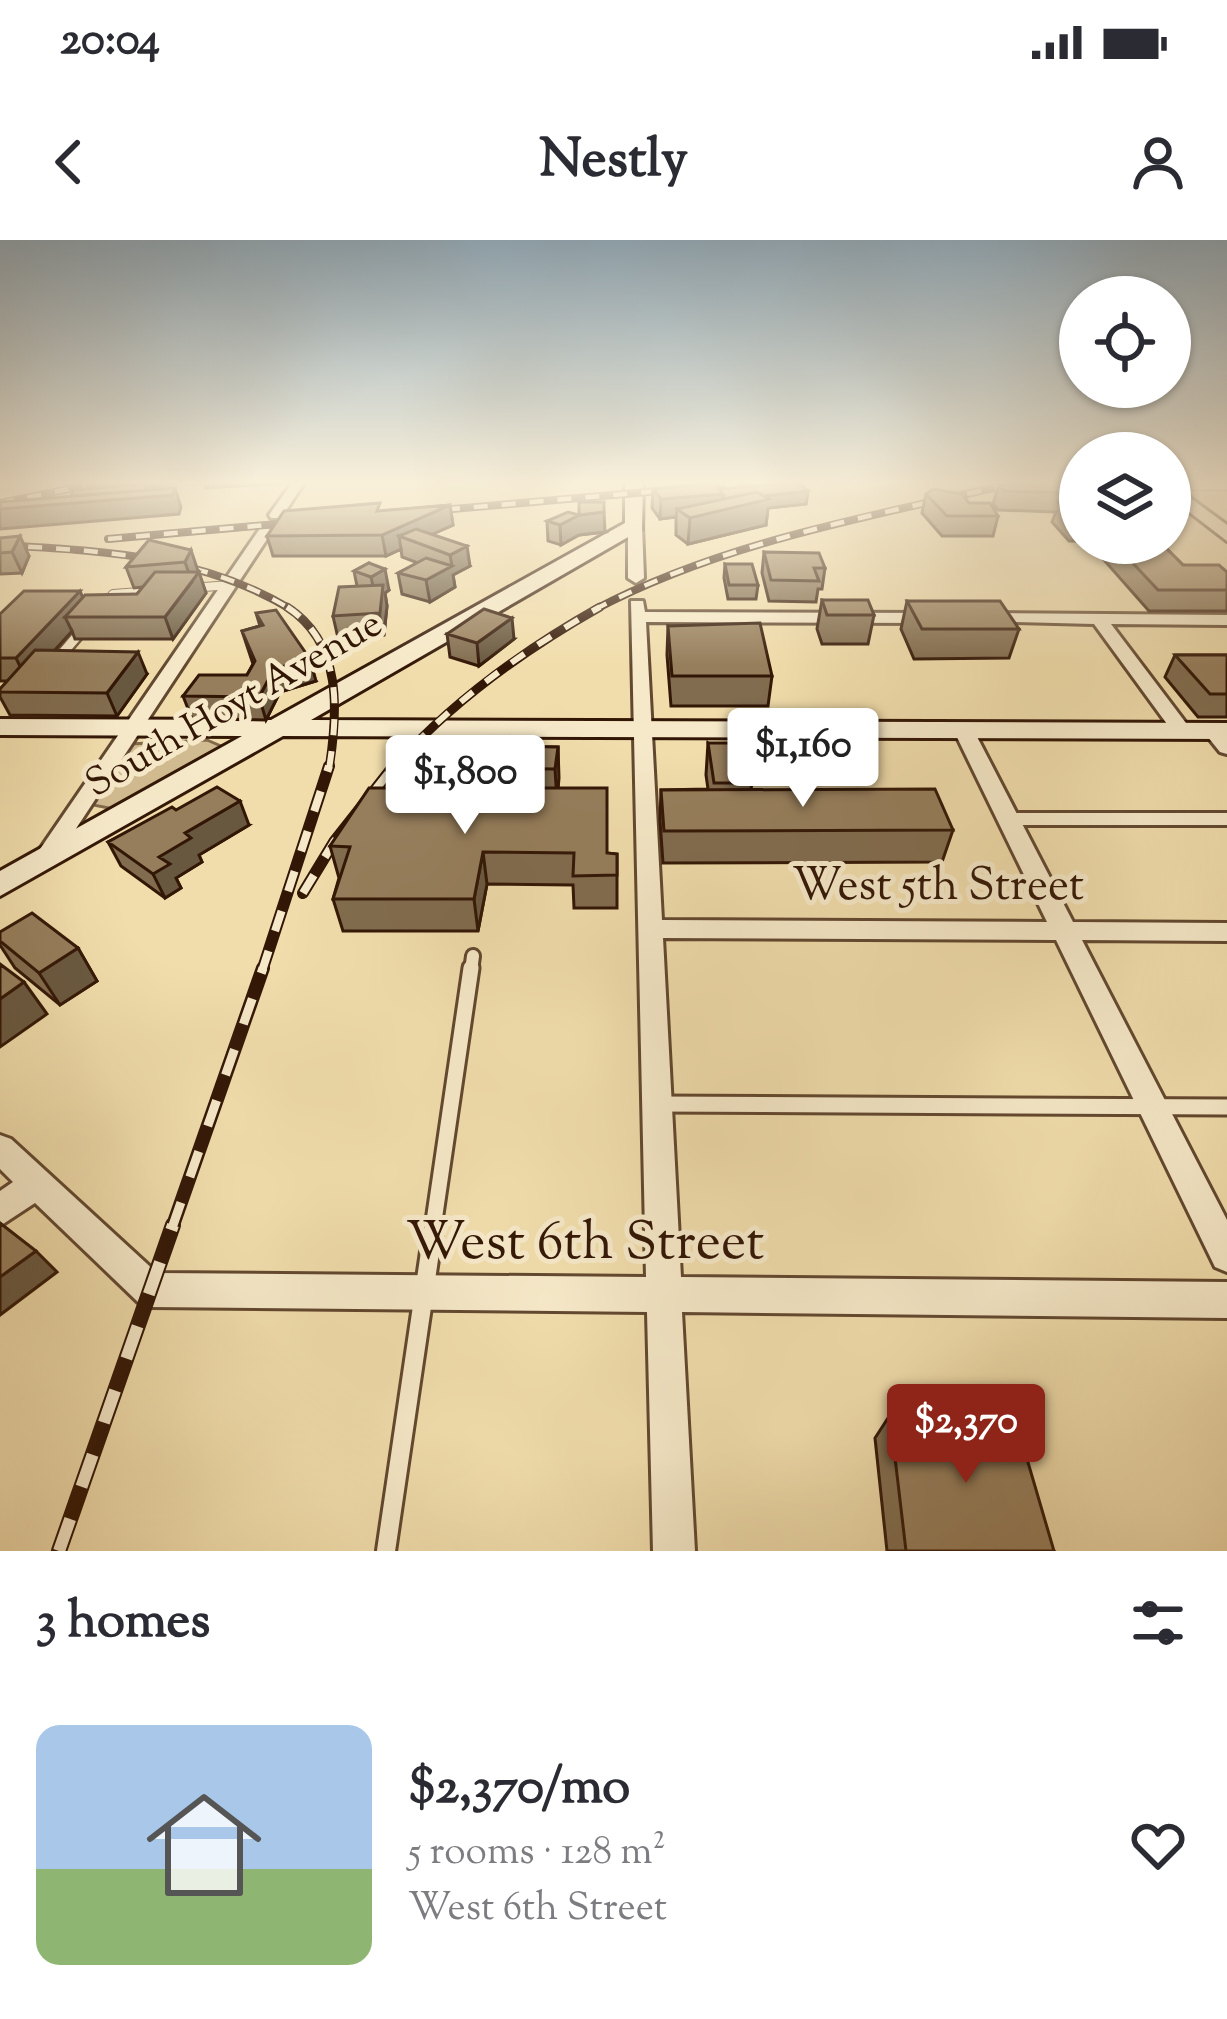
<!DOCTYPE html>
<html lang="en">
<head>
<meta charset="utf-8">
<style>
  body { margin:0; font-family:"Sorts Mill Goudy",serif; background:#f7f7f7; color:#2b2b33; height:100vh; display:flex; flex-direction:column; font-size:45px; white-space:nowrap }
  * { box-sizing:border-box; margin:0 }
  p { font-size:39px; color:#7c7c81 }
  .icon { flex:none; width:66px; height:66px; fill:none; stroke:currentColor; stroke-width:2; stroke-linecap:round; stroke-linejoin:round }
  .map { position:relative; height:1311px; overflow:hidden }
  .sheet { display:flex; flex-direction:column; background:#fff; flex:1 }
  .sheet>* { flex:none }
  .buttons { position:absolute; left:1059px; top:36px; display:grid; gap:24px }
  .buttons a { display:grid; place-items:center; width:132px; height:132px; border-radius:50%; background:#fff; box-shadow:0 3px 9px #0004; font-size:60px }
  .price { position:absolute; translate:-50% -102px; padding:0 27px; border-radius:12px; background:#fff; color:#222; font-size:39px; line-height:78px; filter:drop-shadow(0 3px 6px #0008) }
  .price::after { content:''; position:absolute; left:50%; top:72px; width:36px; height:27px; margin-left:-18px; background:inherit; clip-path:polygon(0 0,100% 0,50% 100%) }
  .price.active { background:#8f2418; color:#fff }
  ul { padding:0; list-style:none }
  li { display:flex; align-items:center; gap:36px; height:300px; padding:0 36px }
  li span { display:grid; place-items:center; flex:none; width:336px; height:240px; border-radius:24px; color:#555 }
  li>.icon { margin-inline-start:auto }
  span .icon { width:144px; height:144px; fill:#fffc; stroke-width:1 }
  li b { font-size:51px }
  h2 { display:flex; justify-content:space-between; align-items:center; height:144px; padding:0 36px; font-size:51px }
  .status { display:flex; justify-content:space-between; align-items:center; height:84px; padding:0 60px; background:#fff; direction:ltr }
  .status svg { height:33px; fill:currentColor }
  header { display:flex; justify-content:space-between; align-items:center; height:156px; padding:0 36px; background:#fff; font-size:54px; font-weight:700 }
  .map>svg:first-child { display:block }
  .green { fill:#d1bb90; stroke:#82694b; stroke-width:3 }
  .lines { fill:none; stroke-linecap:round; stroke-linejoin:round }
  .lane-far4-casing { stroke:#624830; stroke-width:10 }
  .lane-far3-casing { stroke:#624830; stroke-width:14 }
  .lane-far2-casing { stroke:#624830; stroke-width:18 }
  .lane-far1-casing { stroke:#624830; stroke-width:21 }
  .lane-casing { stroke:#624830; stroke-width:24 }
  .street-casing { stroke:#624830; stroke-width:6 }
  .secondary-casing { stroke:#331706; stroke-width:6 }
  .lane-far4 { stroke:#f6e9c9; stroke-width:8 }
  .lane-far3 { stroke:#f6e9c9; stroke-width:9 }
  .lane-far2 { stroke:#f6e9c9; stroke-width:12 }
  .lane-far1 { stroke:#f6e9c9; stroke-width:15 }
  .lane { stroke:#f6e9c9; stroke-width:18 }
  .street { fill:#f6e9c9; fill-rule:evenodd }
  .secondary { fill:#f6e9c9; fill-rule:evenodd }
  .rail-far4-casing { stroke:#331706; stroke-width:8 }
  .rail-far3-casing { stroke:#331706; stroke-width:9 }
  .rail-far2-casing { stroke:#331706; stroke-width:12 }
  .rail-far1-casing { stroke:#331706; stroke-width:14 }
  .rail-casing { stroke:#331706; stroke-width:16 }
  .rail-far4 { stroke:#f6e9c9; stroke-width:4.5; stroke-dasharray:14; stroke-linecap:butt }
  .rail-far3 { stroke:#f6e9c9; stroke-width:6; stroke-dasharray:16; stroke-linecap:butt }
  .rail-far2 { stroke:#f6e9c9; stroke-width:8; stroke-dasharray:21; stroke-linecap:butt }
  .rail-far1 { stroke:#f6e9c9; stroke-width:9; stroke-dasharray:27; stroke-linecap:butt }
  .rail { stroke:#f6e9c9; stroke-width:12; stroke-dasharray:34; stroke-linecap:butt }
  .wall { fill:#816c4f; stroke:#331706; stroke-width:3 }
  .shaded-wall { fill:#695840; stroke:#331706; stroke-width:3 }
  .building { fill:#967e5c; stroke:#331706; stroke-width:3 }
  .labels { text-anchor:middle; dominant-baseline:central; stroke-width:10; stroke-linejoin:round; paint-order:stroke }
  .far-street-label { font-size:39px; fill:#331706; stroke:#f6e9c9 }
  .street-label { font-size:45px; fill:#331706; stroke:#f6e9c9 }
  .near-street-label { font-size:54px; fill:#331706; stroke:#f6e9c9 }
</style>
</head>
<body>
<div class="status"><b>20:04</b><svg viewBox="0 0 49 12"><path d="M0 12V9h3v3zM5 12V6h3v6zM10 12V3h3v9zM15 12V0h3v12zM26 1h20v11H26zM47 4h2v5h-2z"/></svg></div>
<header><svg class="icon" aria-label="back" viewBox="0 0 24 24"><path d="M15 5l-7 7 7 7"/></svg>Nestly<svg class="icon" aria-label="person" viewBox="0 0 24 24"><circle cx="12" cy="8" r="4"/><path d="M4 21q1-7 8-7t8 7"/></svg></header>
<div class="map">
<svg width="1227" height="1311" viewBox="0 0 1227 1311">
  <rect width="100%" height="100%" fill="#f1ddac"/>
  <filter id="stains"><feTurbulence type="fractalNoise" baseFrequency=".00167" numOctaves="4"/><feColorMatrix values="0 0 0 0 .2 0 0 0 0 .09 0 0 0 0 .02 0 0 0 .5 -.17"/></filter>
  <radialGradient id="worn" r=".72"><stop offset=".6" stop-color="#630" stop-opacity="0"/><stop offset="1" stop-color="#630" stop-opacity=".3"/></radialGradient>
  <path class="green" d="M 207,500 L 223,507 L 114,569 L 93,565 L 130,504 Z"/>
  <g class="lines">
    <defs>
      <path id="lane-far4" d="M 1170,246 L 1227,246
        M 191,348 L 230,345
        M 105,363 L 113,354 L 153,351"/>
      <path id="lane-far3" d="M 55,422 L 84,388"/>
      <path id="lane-far2" d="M 1009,579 L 1227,579
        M 471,731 L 473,716"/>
      <path id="lane-far1" d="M 656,864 L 1227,867
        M 433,988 L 471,728"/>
      <path id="lane" d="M 386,1311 L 434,985"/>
      <path id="street" d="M 292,243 L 304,243 L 281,278 L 271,278 L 269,275 Z
        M 635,281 L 642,285 L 644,338 L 636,343 L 628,338 L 628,285 Z
        M 261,287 L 273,290 L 52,625 L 36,625 L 32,620 L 36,615 Z
        M 631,361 L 643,361 L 645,372 L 937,373 L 945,378 L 937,383 L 646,382 L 662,680 L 1047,682 L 954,491 L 964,485 L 974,491 L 1073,682 L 1227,683 L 1227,701 L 1082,700 L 1227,980 L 1227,1032 L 1215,1027 L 1056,700 L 663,698 L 681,1037 L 1227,1042 L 1227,1078 L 682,1072 L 695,1311 L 653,1311 L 647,1072 L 150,1067 L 138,1062 L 35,963 L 0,986 L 0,951 L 13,942 L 0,929 L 0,895 L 11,899 L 157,1033 L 646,1037 Z
        M 983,373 L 1227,375 L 1227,385 L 1111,384 L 1192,491 L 1182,497 L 1175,495 L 1094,384 L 977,381 L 977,375 Z
        M 1213,485 L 1227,495 L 1227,514 L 1220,512 L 1203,491 Z"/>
      <path id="secondary" d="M 625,243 L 643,243 L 642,289 L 311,480 L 1227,483 L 1227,499 L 283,496 L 0,656 L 0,631 L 242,496 L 0,495 L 0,479 L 271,480 L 625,283 Z
        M 1170,243 L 1227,285 L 1227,301 L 1170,257 Z"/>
    </defs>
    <use href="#lane-far4" class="lane-far4-casing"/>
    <use href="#lane-far3" class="lane-far3-casing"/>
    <use href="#lane-far2" class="lane-far2-casing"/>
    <use href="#lane-far1" class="lane-far1-casing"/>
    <use href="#lane" class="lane-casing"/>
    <use href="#street" class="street-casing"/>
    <use href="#secondary" class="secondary-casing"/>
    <use href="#lane-far4" class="lane-far4"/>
    <use href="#lane-far3" class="lane-far3"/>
    <use href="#lane-far2" class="lane-far2"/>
    <use href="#lane-far1" class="lane-far1"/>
    <use href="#lane" class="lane"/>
    <use href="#street" class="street"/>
    <use href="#secondary" class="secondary"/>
    <defs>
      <path id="rail-far4" d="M 0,263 L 98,243
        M 418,272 L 750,243
        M 108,299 L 311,281
        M 0,305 C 103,311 202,315 292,370
        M 594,370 C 724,301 873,276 1015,243"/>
      <path id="rail-far3" d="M 287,367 C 343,403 338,472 329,529
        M 392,529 C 451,462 522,411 600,367"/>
      <path id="rail-far2" d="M 303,653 L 334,602 L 394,526
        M 262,731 L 329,526"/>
      <path id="rail-far1" d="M 172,988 L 263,728"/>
      <path id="rail" d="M 59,1311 L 173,985"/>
    </defs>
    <use href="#rail-far4" class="rail-far4-casing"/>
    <use href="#rail-far3" class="rail-far3-casing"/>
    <use href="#rail-far2" class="rail-far2-casing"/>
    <use href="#rail-far1" class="rail-far1-casing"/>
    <use href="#rail" class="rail-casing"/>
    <use href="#rail-far4" class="rail-far4"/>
    <use href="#rail-far3" class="rail-far3"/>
    <use href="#rail-far2" class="rail-far2"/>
    <use href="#rail-far1" class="rail-far1"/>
    <use href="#rail" class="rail"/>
  </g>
  <path class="wall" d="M 204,243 L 285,243 L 206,248 Z
    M 1003,243 L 1080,243 L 1080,301 L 1069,301 L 1052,282 L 1056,272 L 998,270 L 993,264 L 999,245 L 1002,245 Z
    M 653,249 L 719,249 L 808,251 L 806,264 L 768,268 L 766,285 L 688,304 L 676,295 L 676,277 L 660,279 L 652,268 Z
    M 926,254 L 969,263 L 998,276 L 993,296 L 942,296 L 922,273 Z
    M 450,265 L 453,285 L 432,294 L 470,326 L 453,335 L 455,347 L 430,362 L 402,354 L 398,333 L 418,323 L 402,317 L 401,309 L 386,316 L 273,316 L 267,296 L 382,271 Z
    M 579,275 L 605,292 L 579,295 L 561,305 L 548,301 L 547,281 Z
    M 0,298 L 29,316 L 22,333 L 0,334 Z
    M 149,300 L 198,331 L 206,353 L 173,399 L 75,399 L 72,391 L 54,411 L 147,434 L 117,476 L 10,475 L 0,457 L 0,449 L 8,441 L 0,441 L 0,374 L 82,357 L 137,354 L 143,347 L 134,348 L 126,327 Z
    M 1089,303 L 1161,303 L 1183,325 L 1227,332 L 1227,371 L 1149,371 Z
    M 764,312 L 825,328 L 822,349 L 818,349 L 816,362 L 769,361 L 762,333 Z
    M 369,323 L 389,350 L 385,353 L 387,366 L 384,395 L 338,398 L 333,376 L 357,346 L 354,331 Z
    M 725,324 L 758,345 L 756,359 L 728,359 L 724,338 Z
    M 822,360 L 874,375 L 868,404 L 822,404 L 817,389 Z
    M 907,361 L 1019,389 L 1009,418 L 914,419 L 901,389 Z
    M 256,373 L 316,441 L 280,452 L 266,480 L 192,479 L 183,456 L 247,435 L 253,424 L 242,391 L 260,386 Z
    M 668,386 L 772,436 L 768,466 L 671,466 L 667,415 Z
    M 447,394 L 514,399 L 479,426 L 450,417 Z
    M 1175,415 L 1227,415 L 1227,477 L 1198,477 L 1165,437 Z
    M 508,497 L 509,507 L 558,507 L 558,548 L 607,613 L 617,614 L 617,668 L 574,668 L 573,645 L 487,644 L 478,691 L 343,691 L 333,659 L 339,638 L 330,606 L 439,548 L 436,528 Z
    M 708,503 L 752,543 L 751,549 L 953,590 L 942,622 L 663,623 L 660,581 L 661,550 L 708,549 L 706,535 Z
    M 176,570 L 249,585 L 199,615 L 202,622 L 176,638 L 181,648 L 165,658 L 121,626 L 108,602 Z
    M 0,692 L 78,708 L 97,741 L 60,765 L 15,728 L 0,705 Z
    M 890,1175 L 1054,1311 L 887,1311 L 875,1198 Z"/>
  <path class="shaded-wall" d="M 87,243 L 175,243 L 149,248 L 152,256 L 175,248 L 181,267 L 179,274 L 0,289 L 0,269 L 92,256 Z
    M 808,251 L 806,264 L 768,268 L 766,285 L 688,304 L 690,278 L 677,269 L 676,277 L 660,279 L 661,259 L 723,254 L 723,260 Z
    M 450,265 L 453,285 L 415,302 L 399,296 L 401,309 L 386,316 L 382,295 Z
    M 604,272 L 605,292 L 579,295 L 561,305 L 560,285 L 579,275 Z
    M 20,296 L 29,316 L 22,333 L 12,312 Z
    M 467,306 L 470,326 L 453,335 L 455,347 L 430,362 L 426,340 L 452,326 L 450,315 Z
    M 191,310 L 198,331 L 194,338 L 199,332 L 206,353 L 173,399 L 165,377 L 192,342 L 185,322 Z
    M 385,329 L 389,350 L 385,353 L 387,366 L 384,395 L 371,337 Z
    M 80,351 L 89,372 L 65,377 L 72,391 L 27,441 L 16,418 Z
    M 512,378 L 514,399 L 479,426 L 477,403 Z
    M 138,412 L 147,434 L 117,476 L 107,453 Z
    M 310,419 L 316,441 L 280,452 L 266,480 L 259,457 L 274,429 Z
    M 558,507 L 559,538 L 557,561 L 555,529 Z
    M 240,561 L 249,585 L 199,615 L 202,622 L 176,638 L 181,648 L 165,658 L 153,634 L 159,617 L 185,593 Z
    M 483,612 L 487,644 L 478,691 L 474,659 Z
    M 78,708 L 97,741 L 60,765 L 39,733 Z
    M 24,742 L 47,774 L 0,807 L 0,759 Z
    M 36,1011 L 57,1032 L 0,1075 L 0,1037 Z"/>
  <path class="building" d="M 148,243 L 145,250 L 71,256 L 74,250 Z
    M 714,243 L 723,254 L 661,259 L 653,249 Z
    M 788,243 L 798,243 L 808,251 L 763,256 L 757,252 L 723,259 L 723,254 L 719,249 Z
    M 1013,243 L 1080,243 L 1080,254 L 1078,253 L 1004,251 L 999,245 L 1015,245 Z
    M 175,248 L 173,255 L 0,269 L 0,262 Z
    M 933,249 L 962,254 L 969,263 L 990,263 L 998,276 L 947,276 L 926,254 Z
    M 757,252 L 769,259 L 690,278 L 677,269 Z
    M 579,262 L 604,262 L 604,272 L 579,275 L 560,285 L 547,281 L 568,272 L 579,275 Z
    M 380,263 L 377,271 L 450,265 L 382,295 L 267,296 L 284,271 Z
    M 1059,263 L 1080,263 L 1080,282 L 1076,282 Z
    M 416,289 L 467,306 L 450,315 L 399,296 Z
    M 20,296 L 12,312 L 0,313 L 0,298 Z
    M 149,300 L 191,310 L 185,322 L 126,327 Z
    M 1114,303 L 1161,303 L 1183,325 L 1219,325 L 1227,332 L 1227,350 L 1158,350 Z
    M 764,312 L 819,313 L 825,328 L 814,328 L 819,341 L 771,340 Z
    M 426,318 L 452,326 L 426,340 L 398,333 Z
    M 369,323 L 385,329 L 371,337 L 354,331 Z
    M 725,324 L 752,324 L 758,345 L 729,345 Z
    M 155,332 L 199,332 L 165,377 L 65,377 L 85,355 L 137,354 Z
    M 383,345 L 380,373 L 333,376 L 339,347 Z
    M 24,351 L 80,351 L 16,418 L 0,418 L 0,374 Z
    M 822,360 L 868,360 L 874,375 L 827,375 Z
    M 907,361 L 1000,361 L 1019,389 L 922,389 Z
    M 484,369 L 512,378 L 477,403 L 447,394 Z
    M 276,370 L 310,419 L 274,429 L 259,457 L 183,456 L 199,435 L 247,435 L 255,421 L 242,391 L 263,385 L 256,373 Z
    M 760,383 L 772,436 L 672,436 L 668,386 Z
    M 35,410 L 138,412 L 107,453 L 0,452 L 0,449 Z
    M 1175,415 L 1227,415 L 1227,454 L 1210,454 Z
    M 444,497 L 508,497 L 506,506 L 558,507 L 555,529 L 436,528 Z
    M 708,503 L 744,503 L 752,543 L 714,543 Z
    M 217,547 L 240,561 L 185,593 L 191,598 L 159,617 L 170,624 L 153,634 L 108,602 L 172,567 L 176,570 Z
    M 369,548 L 607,548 L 607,613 L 617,614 L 617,635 L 573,636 L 574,613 L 483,612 L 474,659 L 333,659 L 350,607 L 330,606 Z
    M 935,549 L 953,590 L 664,591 L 661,550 Z
    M 32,673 L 78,708 L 39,733 L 0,701 L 0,692 Z
    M 0,724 L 24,742 L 0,759 Z
    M 0,983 L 36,1011 L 0,1037 Z
    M 890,1175 L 1015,1178 L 1054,1311 L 906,1311 Z"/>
  <linearGradient id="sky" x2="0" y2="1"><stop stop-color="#91aaba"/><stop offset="0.57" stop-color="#f9f0da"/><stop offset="1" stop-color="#f9f0da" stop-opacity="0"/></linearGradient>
  <rect width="1227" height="426" fill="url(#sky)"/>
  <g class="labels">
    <g class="far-street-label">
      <text transform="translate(235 466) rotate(-30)">South Hoyt Avenue</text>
    </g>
    <g class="street-label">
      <text x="938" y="648">West 5th Street</text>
    </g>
    <g class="near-street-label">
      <text x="585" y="1005">West 6th Street</text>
    </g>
  </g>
  <rect width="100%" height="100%" filter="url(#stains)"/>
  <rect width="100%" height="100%" fill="url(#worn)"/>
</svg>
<div class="buttons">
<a><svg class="icon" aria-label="locate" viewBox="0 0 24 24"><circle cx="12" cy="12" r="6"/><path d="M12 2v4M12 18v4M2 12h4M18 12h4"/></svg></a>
<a><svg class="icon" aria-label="layers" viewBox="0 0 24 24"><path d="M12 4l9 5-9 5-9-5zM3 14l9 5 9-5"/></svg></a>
</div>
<b class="price" style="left:803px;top:570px">$1,160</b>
<b class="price" style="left:465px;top:597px">$1,800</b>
<b class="price active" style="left:966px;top:1246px">$2,370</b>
</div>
<section class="sheet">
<h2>3 homes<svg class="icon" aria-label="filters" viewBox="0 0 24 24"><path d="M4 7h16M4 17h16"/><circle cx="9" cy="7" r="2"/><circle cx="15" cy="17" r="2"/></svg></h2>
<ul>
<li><span style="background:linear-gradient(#a9c7e8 60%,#8fb573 0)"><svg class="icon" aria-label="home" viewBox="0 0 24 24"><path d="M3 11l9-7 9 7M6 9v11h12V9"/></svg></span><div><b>$2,370/mo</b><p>5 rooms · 128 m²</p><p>West 6th Street</p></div><svg class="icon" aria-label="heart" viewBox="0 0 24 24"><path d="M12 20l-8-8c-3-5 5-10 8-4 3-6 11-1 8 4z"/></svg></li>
</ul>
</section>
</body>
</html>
